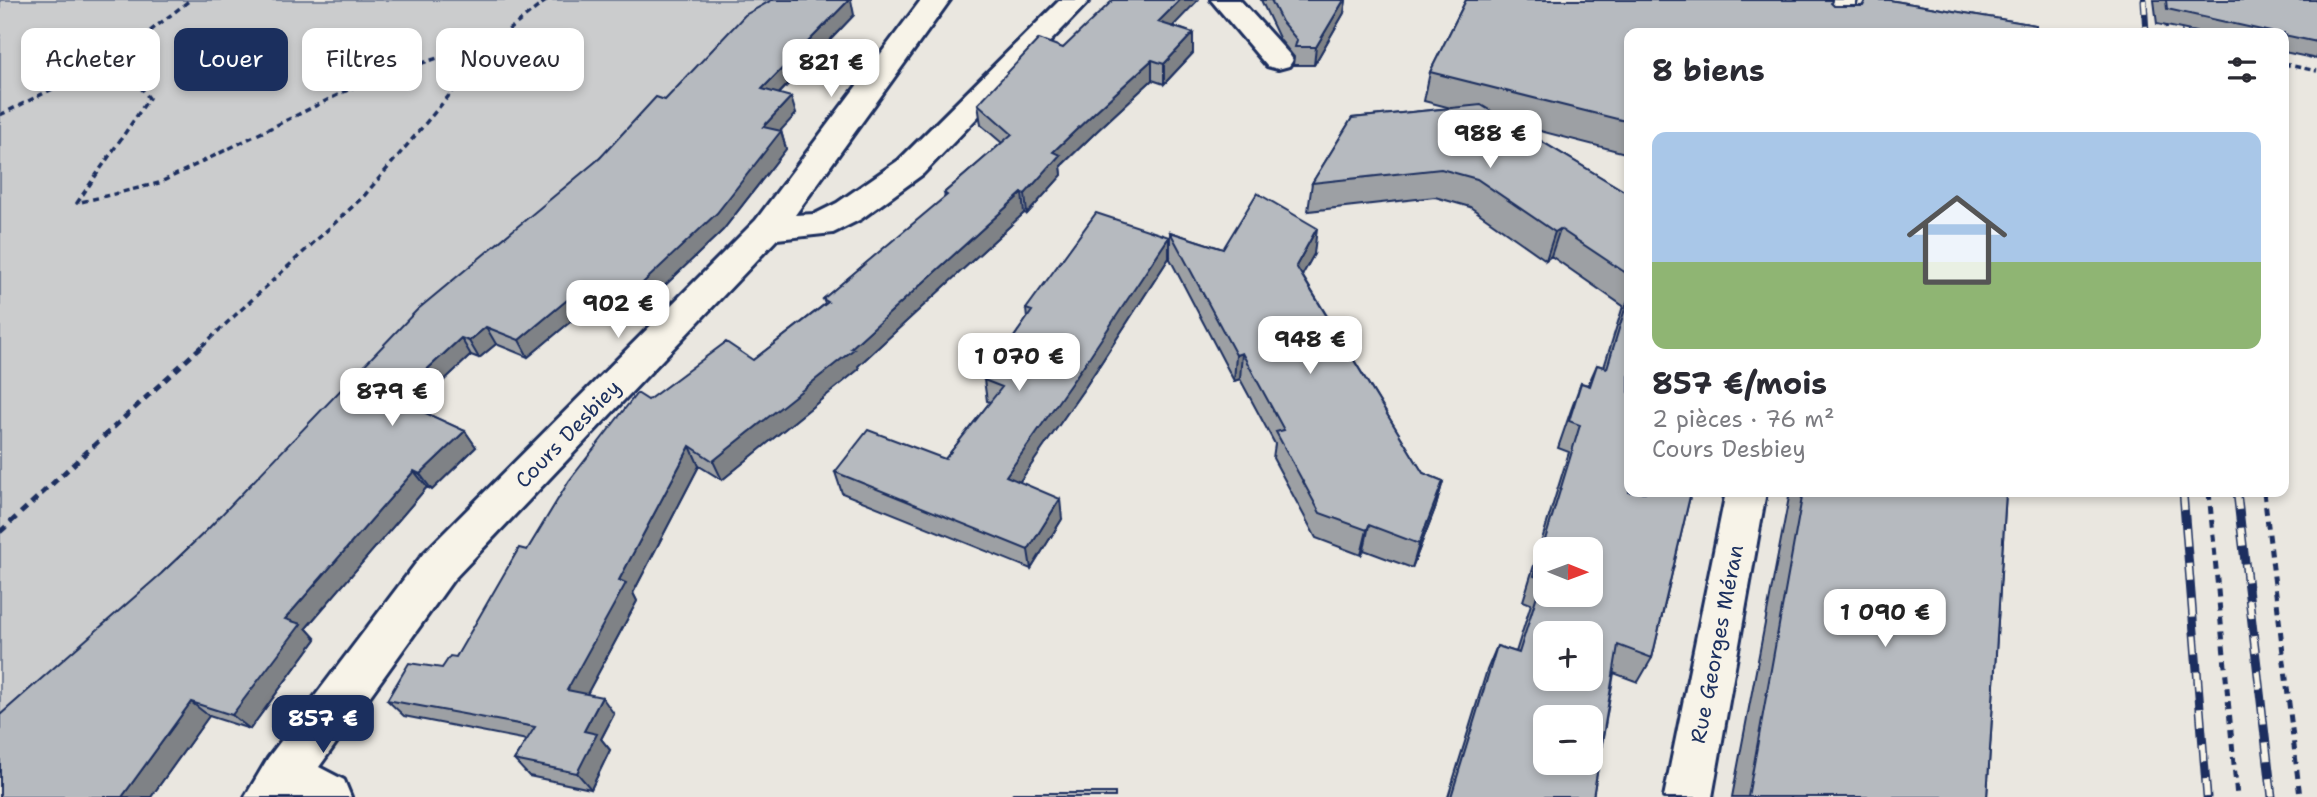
<!DOCTYPE html>
<html lang="fr">
<head>
<meta charset="utf-8">
<style>
  body { margin:0; font-family:"Shantell Sans",sans-serif; background:#f2f2f3; color:#2b2b33; height:100vh; display:flex; flex-direction:column; font-size:26px; white-space:nowrap }
  * { box-sizing:border-box; margin:0 }
  p { font-size:23px; color:#7c7c81 }
  .icon { flex:none; width:38px; height:38px; fill:none; stroke:currentColor; stroke-width:2; stroke-linecap:round; stroke-linejoin:round }
  .map { position:relative; flex:1; overflow:hidden }
  .side { position:absolute; left:1624px; top:28px; width:665px; height:469px; display:flex; flex-direction:column; background:#fff; border-radius:14px; box-shadow:0 4px 10px #0003 }
  .side>* { flex:none }
  .guide { position:absolute; left:21px; top:28px; width:665px; height:63px; display:flex; gap:14px }
  .needle { width:46px; rotate:91deg }
  .buttons { position:absolute; left:1533px; top:537px; display:grid; gap:14px }
  .buttons a { display:grid; place-items:center; width:70px; height:70px; border-radius:14px; background:#fff; box-shadow:0 4px 10px #0003; font-size:35px }
  .price { position:absolute; translate:-50% -60px; padding:0 16px; border-radius:14px; background:#fff; color:#222; font-size:23px; line-height:46px; filter:drop-shadow(0 2px 4px #0008) }
  .price::after { content:''; position:absolute; left:50%; top:42px; width:21px; height:16px; margin-left:-10px; background:inherit; clip-path:polygon(0 0,100% 0,50% 100%) }
  .price.current { background:#1b2f5e; color:#fff }
  ul { padding:0; list-style:none }
  li { display:grid; align-content:center; gap:14px; height:371px; padding:0 28px }
  li+li { border-top:2px solid #e1e1e2 }
  li span { display:grid; place-items:center; height:217px; border-radius:14px; color:#555 }
  li>.icon { margin-inline-start:auto }
  span .icon { width:126px; height:126px; fill:#fffc; stroke-width:1 }
  li b { font-size:30px }
  h2 { display:flex; justify-content:space-between; align-items:center; height:84px; padding:0 28px; font-size:30px }
  .tag { padding:0 24px; border-radius:14px; background:#fff; box-shadow:0 4px 10px #0003; font-size:24px; line-height:63px }
  .tag.current { background:#1b2f5e; color:#fff }
  .map>svg:first-child { display:block }
  .green { fill:#cbcccd; stroke:#737e96; stroke-width:2 }
  .lines { fill:none; stroke-linecap:round; stroke-linejoin:round }
  .minor-casing { stroke:#1b2f5e; stroke-width:6 }
  .path-far1 { stroke:#1b2f5e; stroke-width:3.5; stroke-dasharray:6 4.5; stroke-linecap:butt }
  .path { stroke:#1b2f5e; stroke-width:5; stroke-dasharray:8 6; stroke-linecap:butt }
  .minor { fill:#f7f3e8; fill-rule:evenodd }
  .rail-far1-casing { stroke:#1b2f5e; stroke-width:7 }
  .rail-casing { stroke:#1b2f5e; stroke-width:9 }
  .rail-far1 { stroke:#f7f3e8; stroke-width:4.5; stroke-dasharray:13; stroke-linecap:butt }
  .rail { stroke:#f7f3e8; stroke-width:6; stroke-dasharray:18; stroke-linecap:butt }
  .wall { fill:#9da0a4; stroke:#1b2f5e; stroke-width:2; fill-rule:evenodd }
  .shaded-wall { fill:#7f8286; stroke:#1b2f5e; stroke-width:2 }
  .building { fill:#b6babf; stroke:#1b2f5e; stroke-width:2; fill-rule:evenodd }
  .labels { text-anchor:middle; dominant-baseline:central; stroke-width:7; stroke-linejoin:round; paint-order:stroke }
  .street-label { font-size:21px; fill:#1b2f5e; stroke:#f7f3e8 }
</style>
</head>
<body>
<div class="map">
<svg width="2317" height="797" viewBox="0 0 2317 797">
  <rect width="100%" height="100%" fill="#eae7e0"/>
  <filter id="ink" filterUnits="userSpaceOnUse"><feTurbulence type="fractalNoise" baseFrequency=".0143" numOctaves="2"/><feDisplacementMap in="SourceGraphic" scale="14" xChannelSelector="R" yChannelSelector="G"/><feConvolveMatrix kernelMatrix="1 2 1 2 8 2 1 2 1" color-interpolation-filters="sRGB"/></filter>
  <g filter="url(#ink)">
    <path class="green" d="M 0,0 L 800,0 L 0,745 Z"/>
    <g class="lines">
      <defs>
        <path id="minor" d="M 921,0 L 950,0 L 795,215 L 815,214 L 837,203 L 899,160 L 1060,0 L 1090,0 L 923,174 L 861,219 L 833,233 L 777,239 L 453,580 L 319,767 L 344,780 L 351,797 L 245,797 L 268,758 L 423,554 L 756,220 Z
          M 1211,0 L 1240,0 L 1289,54 L 1293,60 L 1289,66 L 1278,69 L 1267,66 Z
          M 1828,0 L 1856,0 L 1849,33 L 1820,33 Z
          M 1726,492 L 1766,492 L 1712,797 L 1664,797 Z"/>
      </defs>
      <use href="#minor" class="minor-casing"/>
      <path class="path-far1" d="M 2166,22 L 2167,33
        M 117,57 L 190,0
        M 2284,64 L 2317,71
        M 0,115 L 117,57 L 149,98 L 77,203 L 159,183 L 362,83 L 498,38 L 547,0
        M 202,346 L 364,196 L 496,40"/>
      <path class="path" d="M 2209,492 L 2237,797
        M 2264,492 L 2300,797
        M 0,532 L 204,344"/>
      <use href="#minor" class="minor"/>
      <defs>
        <path id="rail-far1" d="M 2144,0 L 2146,33
          M 2181,0 L 2185,33"/>
        <path id="rail" d="M 2183,492 L 2207,797
          M 2237,492 L 2272,797"/>
      </defs>
      <use href="#rail-far1" class="rail-far1-casing"/>
      <use href="#rail" class="rail-casing"/>
      <use href="#rail-far1" class="rail-far1"/>
      <use href="#rail" class="rail"/>
    </g>
    <path class="wall" d="M 1261,0 L 1346,0 L 1344,13 L 1314,65 L 1293,65 L 1294,57 L 1280,40 Z
      M 1466,0 L 1832,0 L 1831,3 L 1834,6 L 1862,6 L 1866,0 L 1889,0 L 2036,25 L 2036,33 L 1629,33 L 1629,154 L 1513,124 L 1629,194 L 1629,492 L 1691,492 L 1652,658 L 1638,682 L 1614,673 L 1593,797 L 1448,797 L 1487,670 L 1497,646 L 1516,652 L 1531,604 L 1523,601 L 1569,452 L 1558,448 L 1571,410 L 1581,383 L 1588,385 L 1597,365 L 1604,367 L 1623,306 L 1551,256 L 1546,260 L 1470,207 L 1435,197 L 1308,211 L 1312,183 L 1352,118 L 1451,108 L 1424,101 L 1430,72 ZM 1545,550 L 1591,550 L 1591,595 L 1545,595 ZM 1545,634 L 1591,634 L 1591,679 L 1545,679 ZM 1545,718 L 1591,718 L 1591,763 L 1545,763 Z
      M 2154,0 L 2317,0 L 2317,59 L 2284,52 L 2284,33 L 2200,33 L 2157,24 Z
      M 854,15 L 779,94 L 796,114 L 779,131 L 781,131 L 786,149 L 723,230 L 636,313 L 619,306 L 600,325 L 576,317 L 528,357 L 496,344 L 479,358 L 471,355 L 414,408 L 465,431 L 476,447 L 432,490 L 427,487 L 306,628 L 316,639 L 250,729 L 209,716 L 151,797 L 162,573 L 600,158 L 665,100 Z
      M 1173,26 L 1193,33 L 1193,53 L 1164,84 L 1152,80 L 1097,131 L 1061,166 L 1062,175 L 1027,214 L 1024,213 L 858,366 L 859,369 L 722,480 L 699,466 L 633,593 L 637,601 L 587,694 L 614,714 L 601,739 L 610,750 L 591,789 L 529,776 L 514,760 L 527,740 L 404,716 L 387,700 L 442,668 L 456,657 L 527,550 L 648,400 L 753,360 L 825,304 L 823,299 L 945,198 L 944,193 L 1002,143 L 981,125 L 978,104 L 1063,48 Z
      M 1170,232 L 1223,249 L 1314,254 L 1302,275 L 1423,473 L 1443,481 L 1436,506 L 1412,568 L 1364,550 L 1361,555 L 1316,538 L 1273,458 L 1275,444 L 1240,379 L 1234,381 L 1170,259 Z
      M 1169,258 L 1086,386 L 1019,482 L 1062,519 L 1031,569 L 842,493 L 835,472 L 945,459 L 990,402 L 987,401 L 984,380 L 1027,319 L 1026,309 Z
      M 1790,492 L 2006,492 L 1987,797 L 1732,797 Z"/>
    <path class="shaded-wall" d="M 849,0 L 851,0 L 854,15 L 767,106 L 762,89 Z
      M 1180,0 L 1198,0 L 1158,42 L 1158,22 Z
      M 1344,0 L 1346,0 L 1344,13 L 1314,65 L 1316,47 Z
      M 1193,33 L 1193,53 L 1164,84 L 1164,64 Z
      M 1152,60 L 1152,80 L 1097,131 L 1061,166 L 1062,175 L 1027,214 L 1025,194 L 1053,152 L 1096,111 Z
      M 791,97 L 796,114 L 768,144 L 763,127 Z
      M 781,131 L 786,149 L 723,230 L 636,313 L 629,296 Z
      M 1022,193 L 1024,213 L 858,366 L 859,369 L 722,480 L 713,461 L 851,348 Z
      M 1317,228 L 1314,254 L 1293,292 L 1296,266 Z
      M 1560,229 L 1551,256 L 1546,260 L 1555,232 Z
      M 1169,237 L 1169,258 L 1086,386 L 1009,497 L 1006,476 Z
      M 611,289 L 619,306 L 600,325 L 592,308 Z
      M 567,300 L 576,317 L 528,357 L 519,340 Z
      M 486,327 L 496,344 L 479,358 L 469,341 Z
      M 461,338 L 471,355 L 406,416 L 395,399 Z
      M 1242,353 L 1240,379 L 1234,381 L 1236,355 Z
      M 465,431 L 476,447 L 432,490 L 420,474 Z
      M 690,446 L 699,466 L 633,593 L 637,601 L 580,707 L 567,690 L 619,580 Z
      M 414,471 L 427,487 L 306,628 L 316,639 L 250,729 L 232,715 L 285,619 Z
      M 1443,481 L 1436,506 L 1412,568 L 1419,544 Z
      M 1060,499 L 1062,519 L 1031,569 L 1028,550 Z
      M 1369,525 L 1364,550 L 1361,555 L 1367,530 Z
      M 602,697 L 614,714 L 601,739 L 610,750 L 591,789 L 577,773 L 584,731 Z
      M 191,702 L 209,716 L 151,797 L 122,797 Z"/>
    <path class="building" d="M 772,0 L 849,0 L 762,89 L 791,97 L 763,127 L 781,131 L 717,213 L 629,296 L 611,289 L 592,308 L 567,300 L 519,340 L 486,327 L 469,341 L 461,338 L 395,399 L 465,431 L 420,474 L 414,471 L 285,619 L 301,624 L 232,715 L 191,702 L 122,797 L 0,797 L 0,715 L 162,573 L 207,530 L 417,310 L 600,158 L 656,97 L 665,100 L 745,15 Z
      M 1113,0 L 1180,0 L 1158,22 L 1193,33 L 1164,64 L 1152,60 L 1096,111 L 1053,152 L 1060,155 L 1025,194 L 1022,193 L 851,348 L 854,349 L 713,461 L 690,446 L 619,580 L 626,583 L 567,690 L 602,697 L 584,731 L 597,734 L 577,773 L 514,760 L 535,727 L 387,700 L 409,663 L 442,668 L 450,656 L 456,657 L 519,548 L 527,550 L 569,481 L 637,393 L 648,400 L 726,342 L 753,360 L 828,302 L 823,299 L 947,195 L 944,193 L 1012,134 L 978,104 L 1039,39 L 1063,48 Z
      M 1271,0 L 1344,0 L 1316,47 L 1295,47 L 1297,40 L 1282,22 Z
      M 1466,0 L 1832,0 L 1831,3 L 1834,6 L 1863,6 L 1866,0 L 1889,0 L 2036,25 L 2036,33 L 1629,33 L 1629,122 L 1430,72 Z
      M 2166,0 L 2317,0 L 2317,42 L 2284,35 L 2284,33 L 2275,33 L 2167,9 Z
      M 1481,105 L 1629,194 L 1629,275 L 1560,229 L 1555,232 L 1477,179 L 1441,169 L 1312,183 L 1352,118 Z
      M 1257,193 L 1317,228 L 1296,266 L 1423,473 L 1443,481 L 1419,544 L 1369,525 L 1367,530 L 1320,513 L 1276,432 L 1284,430 L 1242,353 L 1236,355 L 1170,232 L 1223,249 Z
      M 1096,213 L 1169,237 L 1084,365 L 1006,476 L 1060,499 L 1028,550 L 835,472 L 868,430 L 945,459 L 1002,387 L 984,380 L 1032,311 L 1026,309 Z
      M 1629,296 L 1629,492 L 1691,492 L 1652,658 L 1618,645 L 1593,797 L 1451,797 L 1497,646 L 1519,653 L 1542,579 L 1534,576 L 1580,425 L 1569,421 L 1581,383 L 1590,386 L 1597,365 L 1607,368 ZM 1545,550 L 1591,550 L 1591,595 L 1545,595 ZM 1545,634 L 1591,634 L 1591,679 L 1545,679 ZM 1545,718 L 1591,718 L 1591,763 L 1545,763 Z
      M 1803,492 L 2006,492 L 1987,797 L 1748,797 Z
      M 1013,793 L 1115,793 L 1115,797 L 1012,797 Z"/>
  </g>
  <g class="labels">
    <g class="street-label">
      <text transform="translate(568 434) rotate(-46)">Cours Desbiey</text>
      <text transform="translate(1717 644) rotate(-79)">Rue Georges Méran</text>
    </g>
  </g>
</svg>
<div class="buttons">
<a><svg class="needle" viewBox="-14 -14 28 28"><path d="M0-13l5 13h-10z" fill="#e53935"/><path d="M0 13l5-13h-10z" fill="#7c7c81"/></svg></a>
<a>+</a>
<a>−</a>
</div>
<b class="price" style="left:831px;top:99px">821 €</b>
<b class="price" style="left:1490px;top:170px">988 €</b>
<b class="price" style="left:618px;top:340px">902 €</b>
<b class="price" style="left:1310px;top:376px">948 €</b>
<b class="price" style="left:1019px;top:393px">1 070 €</b>
<b class="price" style="left:392px;top:428px">879 €</b>
<b class="price" style="left:1885px;top:649px">1 090 €</b>
<b class="price current" style="left:323px;top:755px">857 €</b>
<div class="guide">
<a class="tag">Acheter</a>
<a class="tag current">Louer</a>
<a class="tag">Filtres</a>
<a class="tag">Nouveau</a>
</div>
<section class="side">
<h2>8 biens<svg class="icon" aria-label="filters" viewBox="0 0 24 24"><path d="M4 7h16M4 17h16"/><circle cx="9" cy="7" r="2"/><circle cx="15" cy="17" r="2"/></svg></h2>
<ul>
<li><span style="background:linear-gradient(#a9c7e8 60%,#8fb573 0)"><svg class="icon" aria-label="home" viewBox="0 0 24 24"><path d="M3 11l9-7 9 7M6 9v11h12V9"/></svg></span><div><b>857 €/mois</b><p>2 pièces · 76 m²</p><p>Cours Desbiey</p></div></li>
</ul>
</section>
</div>
</body>
</html>
